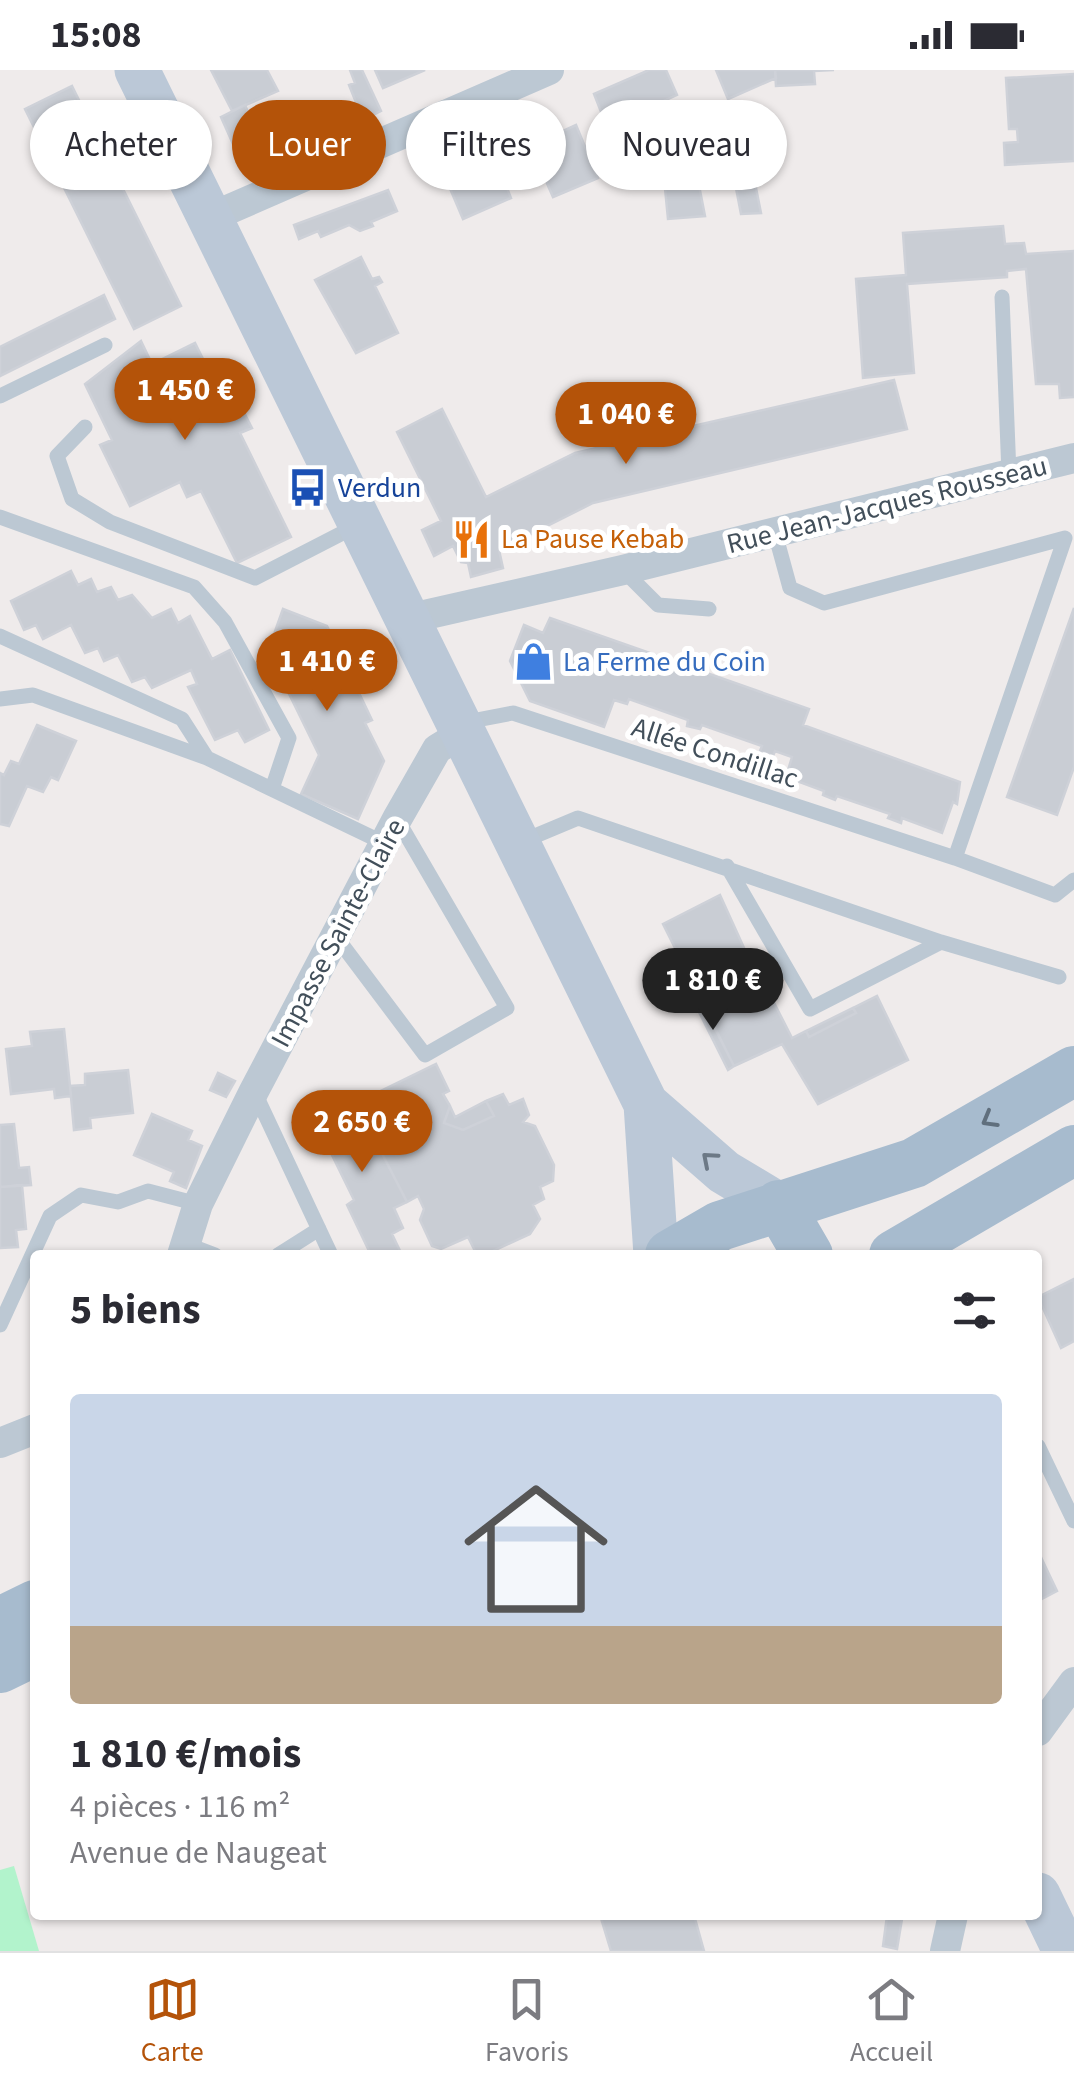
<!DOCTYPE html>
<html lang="fr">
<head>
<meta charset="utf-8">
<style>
  body { margin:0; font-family:"Source Sans 3",sans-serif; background:#f2f2f3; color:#2b2b33; height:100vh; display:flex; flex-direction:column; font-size:38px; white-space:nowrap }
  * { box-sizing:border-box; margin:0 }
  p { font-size:32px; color:#7c7c81 }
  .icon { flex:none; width:55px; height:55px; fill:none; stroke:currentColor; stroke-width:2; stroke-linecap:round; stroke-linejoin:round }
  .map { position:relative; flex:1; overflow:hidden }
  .details { position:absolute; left:30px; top:1180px; width:1012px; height:670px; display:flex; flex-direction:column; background:#fff; border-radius:10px; box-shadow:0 2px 8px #0004 }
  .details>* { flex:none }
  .banner { position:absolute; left:30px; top:30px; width:1015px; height:90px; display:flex; gap:20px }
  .price { position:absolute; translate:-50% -85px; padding:0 22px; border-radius:35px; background:#b45309; color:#fff; font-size:32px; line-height:65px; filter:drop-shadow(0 2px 5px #0008) }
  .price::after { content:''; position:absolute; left:50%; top:60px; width:30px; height:22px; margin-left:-15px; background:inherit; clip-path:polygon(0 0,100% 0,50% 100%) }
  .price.on { background:#222; color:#fff }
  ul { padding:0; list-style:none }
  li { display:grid; align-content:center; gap:20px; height:530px; padding:0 40px }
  li span { display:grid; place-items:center; height:310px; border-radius:10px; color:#555 }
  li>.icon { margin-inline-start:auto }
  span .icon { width:180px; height:180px; fill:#fffc; stroke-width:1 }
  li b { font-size:42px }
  h2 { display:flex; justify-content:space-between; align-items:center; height:120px; padding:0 40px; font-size:42px }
  .chip { padding:0 35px; border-radius:45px; background:#fff; box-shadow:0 2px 8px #0004; font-size:35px; line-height:90px }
  .chip.on { background:#b45309; color:#fff }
  .status { display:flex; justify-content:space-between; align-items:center; height:70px; padding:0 50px; background:#fff; direction:ltr }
  .status svg { height:28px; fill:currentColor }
  .dock { display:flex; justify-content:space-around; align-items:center; height:140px; border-top:2px solid #e1e1e2; background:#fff; font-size:28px; color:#7c7c81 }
  .dock a { display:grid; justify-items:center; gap:5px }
  .dock .on { color:#b45309 }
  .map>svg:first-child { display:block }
  .green { fill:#b2f3cc }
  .building { fill:#c9cdd4; stroke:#ced1d8; stroke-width:2.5 }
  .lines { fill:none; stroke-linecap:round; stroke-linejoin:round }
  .lane { stroke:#bcc8d3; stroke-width:15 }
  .street { stroke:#bcc8d3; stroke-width:30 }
  .secondary { stroke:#bbc8d7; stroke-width:45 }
  .primary { stroke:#a7bbce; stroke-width:50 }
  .oneway { stroke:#606f7d }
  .oneway2 { stroke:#6c7986 }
  .labels { text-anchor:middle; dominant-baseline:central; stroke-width:10; stroke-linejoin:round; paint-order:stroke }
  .transit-label { font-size:28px; fill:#164399; stroke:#fff; text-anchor:start }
  .street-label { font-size:28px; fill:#424f5a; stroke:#fff }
  .food-label { font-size:28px; fill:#c56008; stroke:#fff; text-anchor:start }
  .shop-label { font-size:28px; fill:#366cbe; stroke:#fff; text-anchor:start }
</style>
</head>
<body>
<div class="status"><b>15:08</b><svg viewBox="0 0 49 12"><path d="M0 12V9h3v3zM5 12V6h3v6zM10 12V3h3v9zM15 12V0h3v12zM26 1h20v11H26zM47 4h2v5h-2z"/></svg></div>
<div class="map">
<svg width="1074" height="1881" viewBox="0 0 1074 1881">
  <rect width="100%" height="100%" fill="#efebeb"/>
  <path class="green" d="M 14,1796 L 39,1881 L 0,1881 L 0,1800 Z"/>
  <path class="building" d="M 211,0 L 267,0 L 278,21 L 232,41 Z
    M 350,0 L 362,0 L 381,41 L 363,50 L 349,15 L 355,13 Z
    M 375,0 L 425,0 L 383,18 Z
    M 649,0 L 666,0 L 677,25 L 607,57 L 594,24 Z
    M 716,0 L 775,0 L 776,8 L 728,29 Z
    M 775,0 L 834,0 L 814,1 L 815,14 L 776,16 Z
    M 1074,4 L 1074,91 L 1005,95 L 1004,73 L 1018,72 L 1017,59 L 1009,59 L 1006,8 Z
    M 72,16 L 181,236 L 134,259 L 25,39 Z
    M 662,32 L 669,46 L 631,63 L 624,49 Z
    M 245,35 L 269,91 L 245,101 L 221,47 Z
    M 507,52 L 516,82 L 501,89 L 489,61 Z
    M 545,55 L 550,67 L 576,55 L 598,108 L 553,127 L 525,63 Z
    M 718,74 L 723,96 L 706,101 L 701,77 Z
    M 494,85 L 511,128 L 463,149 L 446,109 Z
    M 697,105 L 705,146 L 668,149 L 664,108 Z
    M 754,108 L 761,143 L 741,144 L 735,113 Z
    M 388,120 L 397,141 L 371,152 L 373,156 L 360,161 L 349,155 L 321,167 L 318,161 L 299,169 L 294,155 Z
    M 1003,156 L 1005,174 L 1024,173 L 1026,184 L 1074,181 L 1074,327 L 1060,328 L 1059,314 L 1036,314 L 1026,199 L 1007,201 L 1007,207 L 907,214 L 914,303 L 863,308 L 856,209 L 906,205 L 903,163 Z
    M 361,187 L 372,209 L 379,207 L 382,212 L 375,216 L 398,263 L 356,283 L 315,210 Z
    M 104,225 L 115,249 L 0,306 L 0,277 Z
    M 141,271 L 152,294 L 195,273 L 224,331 L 235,325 L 252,358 L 240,363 L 291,467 L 237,493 L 201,421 L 187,427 L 180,412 L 130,436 L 100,375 L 112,370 L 85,314 Z
    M 894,310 L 907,359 L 593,433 L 499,480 L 503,498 L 471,507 L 468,493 L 461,492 L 453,476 L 434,486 L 422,460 L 441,451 L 397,362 L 442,339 L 486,427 L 575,383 Z
    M 71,501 L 78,515 L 91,509 L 97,522 L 111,517 L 118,530 L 132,525 L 152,548 L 171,539 L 178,553 L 190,546 L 212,589 L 230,580 L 269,660 L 245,672 L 238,660 L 215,670 L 188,617 L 197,614 L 191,600 L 152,618 L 145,607 L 132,612 L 118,585 L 104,591 L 98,578 L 85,583 L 71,555 L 43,569 L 36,555 L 24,560 L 11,531 Z
    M 1074,538 L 1074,697 L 1057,745 L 1007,727 Z
    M 283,539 L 327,556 L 372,650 L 365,653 L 384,691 L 358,749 L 301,724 L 319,685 L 268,581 Z
    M 550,548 L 809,639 L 803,655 L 960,712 L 957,734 L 953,732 L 942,763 L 902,748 L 901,753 L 888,748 L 890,744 L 837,726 L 835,730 L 823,725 L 824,721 L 786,707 L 792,687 L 775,681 L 773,686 L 760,681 L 762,676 L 702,655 L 700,659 L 687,656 L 688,650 L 629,629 L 627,634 L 614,630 L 604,657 L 530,631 L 510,591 L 524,555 L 543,563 Z
    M 37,655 L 76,671 L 58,710 L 51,707 L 43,722 L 27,716 L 9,756 L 0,754 L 0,703 L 4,705 L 11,691 L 19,694 Z
    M 720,825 L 764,922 L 768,921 L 792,968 L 806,961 L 809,967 L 856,943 L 853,938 L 877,926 L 908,990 L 818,1034 L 782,974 L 734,996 L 663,854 Z
    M 698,925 L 734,996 L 728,1000 L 692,928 Z
    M 853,938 L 856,943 L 809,967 L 806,961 Z
    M 64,959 L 71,1026 L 55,1028 L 54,1019 L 11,1024 L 6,979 L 32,976 L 30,962 Z
    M 436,994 L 449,1021 L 443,1024 L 450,1036 L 444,1053 L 463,1060 L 494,1046 L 486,1031 L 503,1024 L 509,1035 L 523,1029 L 529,1045 L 523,1052 L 535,1056 L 554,1095 L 553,1111 L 540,1117 L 544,1129 L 533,1135 L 540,1149 L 530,1164 L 491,1182 L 475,1181 L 468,1167 L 441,1179 L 432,1176 L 420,1150 L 424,1139 L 418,1126 L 407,1132 L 356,1033 Z
    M 128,1000 L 133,1043 L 90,1048 L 91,1058 L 74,1060 L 70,1016 L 85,1015 L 85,1004 Z
    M 218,1003 L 235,1011 L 226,1027 L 210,1020 Z
    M 340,1030 L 344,1038 L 356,1033 L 407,1132 L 394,1138 L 403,1158 L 392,1164 L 402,1185 L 371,1185 L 347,1135 L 354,1130 L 329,1079 L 321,1083 L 309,1056 L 317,1052 L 314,1042 Z
    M 486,1031 L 494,1046 L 463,1060 L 444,1053 L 450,1036 L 455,1047 Z
    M 152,1044 L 192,1061 L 188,1070 L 202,1076 L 186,1118 L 170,1111 L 174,1102 L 134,1085 Z
    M 14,1054 L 19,1098 L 29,1097 L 31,1115 L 0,1117 L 0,1055 Z
    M 22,1115 L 26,1159 L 16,1160 L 18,1177 L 0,1178 L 0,1117 Z
    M 1074,1209 L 1074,1271 L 1061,1278 L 1038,1227 Z
    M 1038,1481 L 1057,1521 L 1038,1531 Z
    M 600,1845 L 694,1845 L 704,1881 L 611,1881 Z
    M 887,1846 L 902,1849 L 897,1879 L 883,1876 Z"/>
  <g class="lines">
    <path class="lane" d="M 1002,227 L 1009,404
      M 0,326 L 105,275
      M 85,357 L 57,386 L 72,429 L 110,452 L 255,508 L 358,455
      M 0,447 L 194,517 L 225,552 L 289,668 L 272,719
      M 623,500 L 658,535 L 709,539
      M 0,566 L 182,649 L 207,688 L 386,774
      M 0,629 L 33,625 L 207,688
      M 461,653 L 513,643 L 955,788 L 1065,468 L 824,533 L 790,518 L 775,463
      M 523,771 L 578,748 L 941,872 L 1059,907
      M 955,788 L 1055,825 L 1074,810
      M 727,796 L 810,939 L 941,872
      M 337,868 L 425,985 L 507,938 L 397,749
      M 254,1021 L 331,1185
      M 186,1174 L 215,1185
      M 278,1185 L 319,1159
      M 0,1255 L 50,1146 L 81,1125 L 118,1132 L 148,1121 L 198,1134
      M 1038,1376 L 1074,1451"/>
    <path class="street" d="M 209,148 L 549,0
      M 407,549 L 623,500 L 1074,388
      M 182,1185 L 198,1134 L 254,1021 L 397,749 L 437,679 L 463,663
      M 0,1373 L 35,1359
      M 1038,1661 L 1074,1612
      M 945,1881 L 953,1845"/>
    <path class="secondary" d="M 137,0 L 646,1034 L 656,1185
      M 646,1034 L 724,1102 L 779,1135
      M 1038,1825 L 1065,1881"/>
    <path class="primary" d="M 779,1135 L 808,1185
      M 670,1185 L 720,1156 L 914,1093 L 1074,1001
      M 894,1185 L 1074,1080
      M 0,1552 L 35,1535
      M 0,1598 L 35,1581"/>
  </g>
  <defs><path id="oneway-chevron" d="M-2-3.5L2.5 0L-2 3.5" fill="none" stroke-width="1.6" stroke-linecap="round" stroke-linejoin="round" transform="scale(2.5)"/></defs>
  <use class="oneway" href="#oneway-chevron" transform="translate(989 1050) rotate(150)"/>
  <use class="oneway2" href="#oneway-chevron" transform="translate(709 1089) rotate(-139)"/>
  <defs>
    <symbol id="bus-bare" viewBox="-9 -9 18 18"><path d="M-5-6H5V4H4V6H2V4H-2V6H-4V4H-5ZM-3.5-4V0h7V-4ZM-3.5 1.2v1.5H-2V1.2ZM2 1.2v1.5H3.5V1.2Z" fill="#1a4fb4" stroke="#fff" stroke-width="2.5" paint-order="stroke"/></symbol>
    <symbol id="restaurant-bare" viewBox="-9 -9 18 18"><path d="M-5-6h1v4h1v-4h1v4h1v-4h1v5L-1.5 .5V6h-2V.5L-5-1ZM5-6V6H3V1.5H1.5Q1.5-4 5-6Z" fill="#e8710a" stroke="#fff" stroke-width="2.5" paint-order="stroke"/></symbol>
    <symbol id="shop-bare" viewBox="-9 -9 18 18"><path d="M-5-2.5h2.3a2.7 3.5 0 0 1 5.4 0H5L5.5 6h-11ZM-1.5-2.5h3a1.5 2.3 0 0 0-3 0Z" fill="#3f7fe0" stroke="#fff" stroke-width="2.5" paint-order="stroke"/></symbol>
  </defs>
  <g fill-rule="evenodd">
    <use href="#bus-bare" x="280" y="390" width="55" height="55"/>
    <use href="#restaurant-bare" x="444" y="442" width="55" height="55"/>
    <use href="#shop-bare" x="506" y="564" width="55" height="55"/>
  </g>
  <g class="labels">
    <g class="transit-label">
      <text x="338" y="418">Verdun</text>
    </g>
    <g class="street-label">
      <text transform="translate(887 435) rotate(-14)">Rue Jean-Jacques Rousseau</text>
      <text transform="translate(715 683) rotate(18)">Allée Condillac</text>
      <text transform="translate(338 863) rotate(-62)">Impasse Sainte-Claire</text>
    </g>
    <g class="food-label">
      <text x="501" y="469">La Pause Kebab</text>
    </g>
    <g class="shop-label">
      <text x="563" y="592">La Ferme du Coin</text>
    </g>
  </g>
</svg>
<b class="price" style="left:185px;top:373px">1 450 €</b>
<b class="price" style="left:626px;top:397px">1 040 €</b>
<b class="price" style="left:327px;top:644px">1 410 €</b>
<b class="price on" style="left:713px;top:963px">1 810 €</b>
<b class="price" style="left:362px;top:1105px">2 650 €</b>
<div class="banner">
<a class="chip">Acheter</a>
<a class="chip on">Louer</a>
<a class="chip">Filtres</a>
<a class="chip">Nouveau</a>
</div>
<section class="details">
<h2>5 biens<svg class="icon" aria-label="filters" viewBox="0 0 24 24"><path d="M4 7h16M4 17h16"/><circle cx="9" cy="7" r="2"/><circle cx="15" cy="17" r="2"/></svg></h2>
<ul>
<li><span style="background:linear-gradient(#c9d6e8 75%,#b9a48a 0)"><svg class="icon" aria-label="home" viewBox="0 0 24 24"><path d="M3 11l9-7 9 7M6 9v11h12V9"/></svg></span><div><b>1 810 €/mois</b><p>4 pièces · 116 m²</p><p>Avenue de Naugeat</p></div></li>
</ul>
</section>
</div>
<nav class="dock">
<a class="on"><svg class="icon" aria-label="map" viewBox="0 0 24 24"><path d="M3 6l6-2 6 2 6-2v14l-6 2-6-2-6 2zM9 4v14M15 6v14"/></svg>Carte</a>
<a><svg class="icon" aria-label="saved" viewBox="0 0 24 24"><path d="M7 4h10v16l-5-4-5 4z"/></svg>Favoris</a>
<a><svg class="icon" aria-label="home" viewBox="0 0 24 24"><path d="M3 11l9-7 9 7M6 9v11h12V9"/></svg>Accueil</a>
</nav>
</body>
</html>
